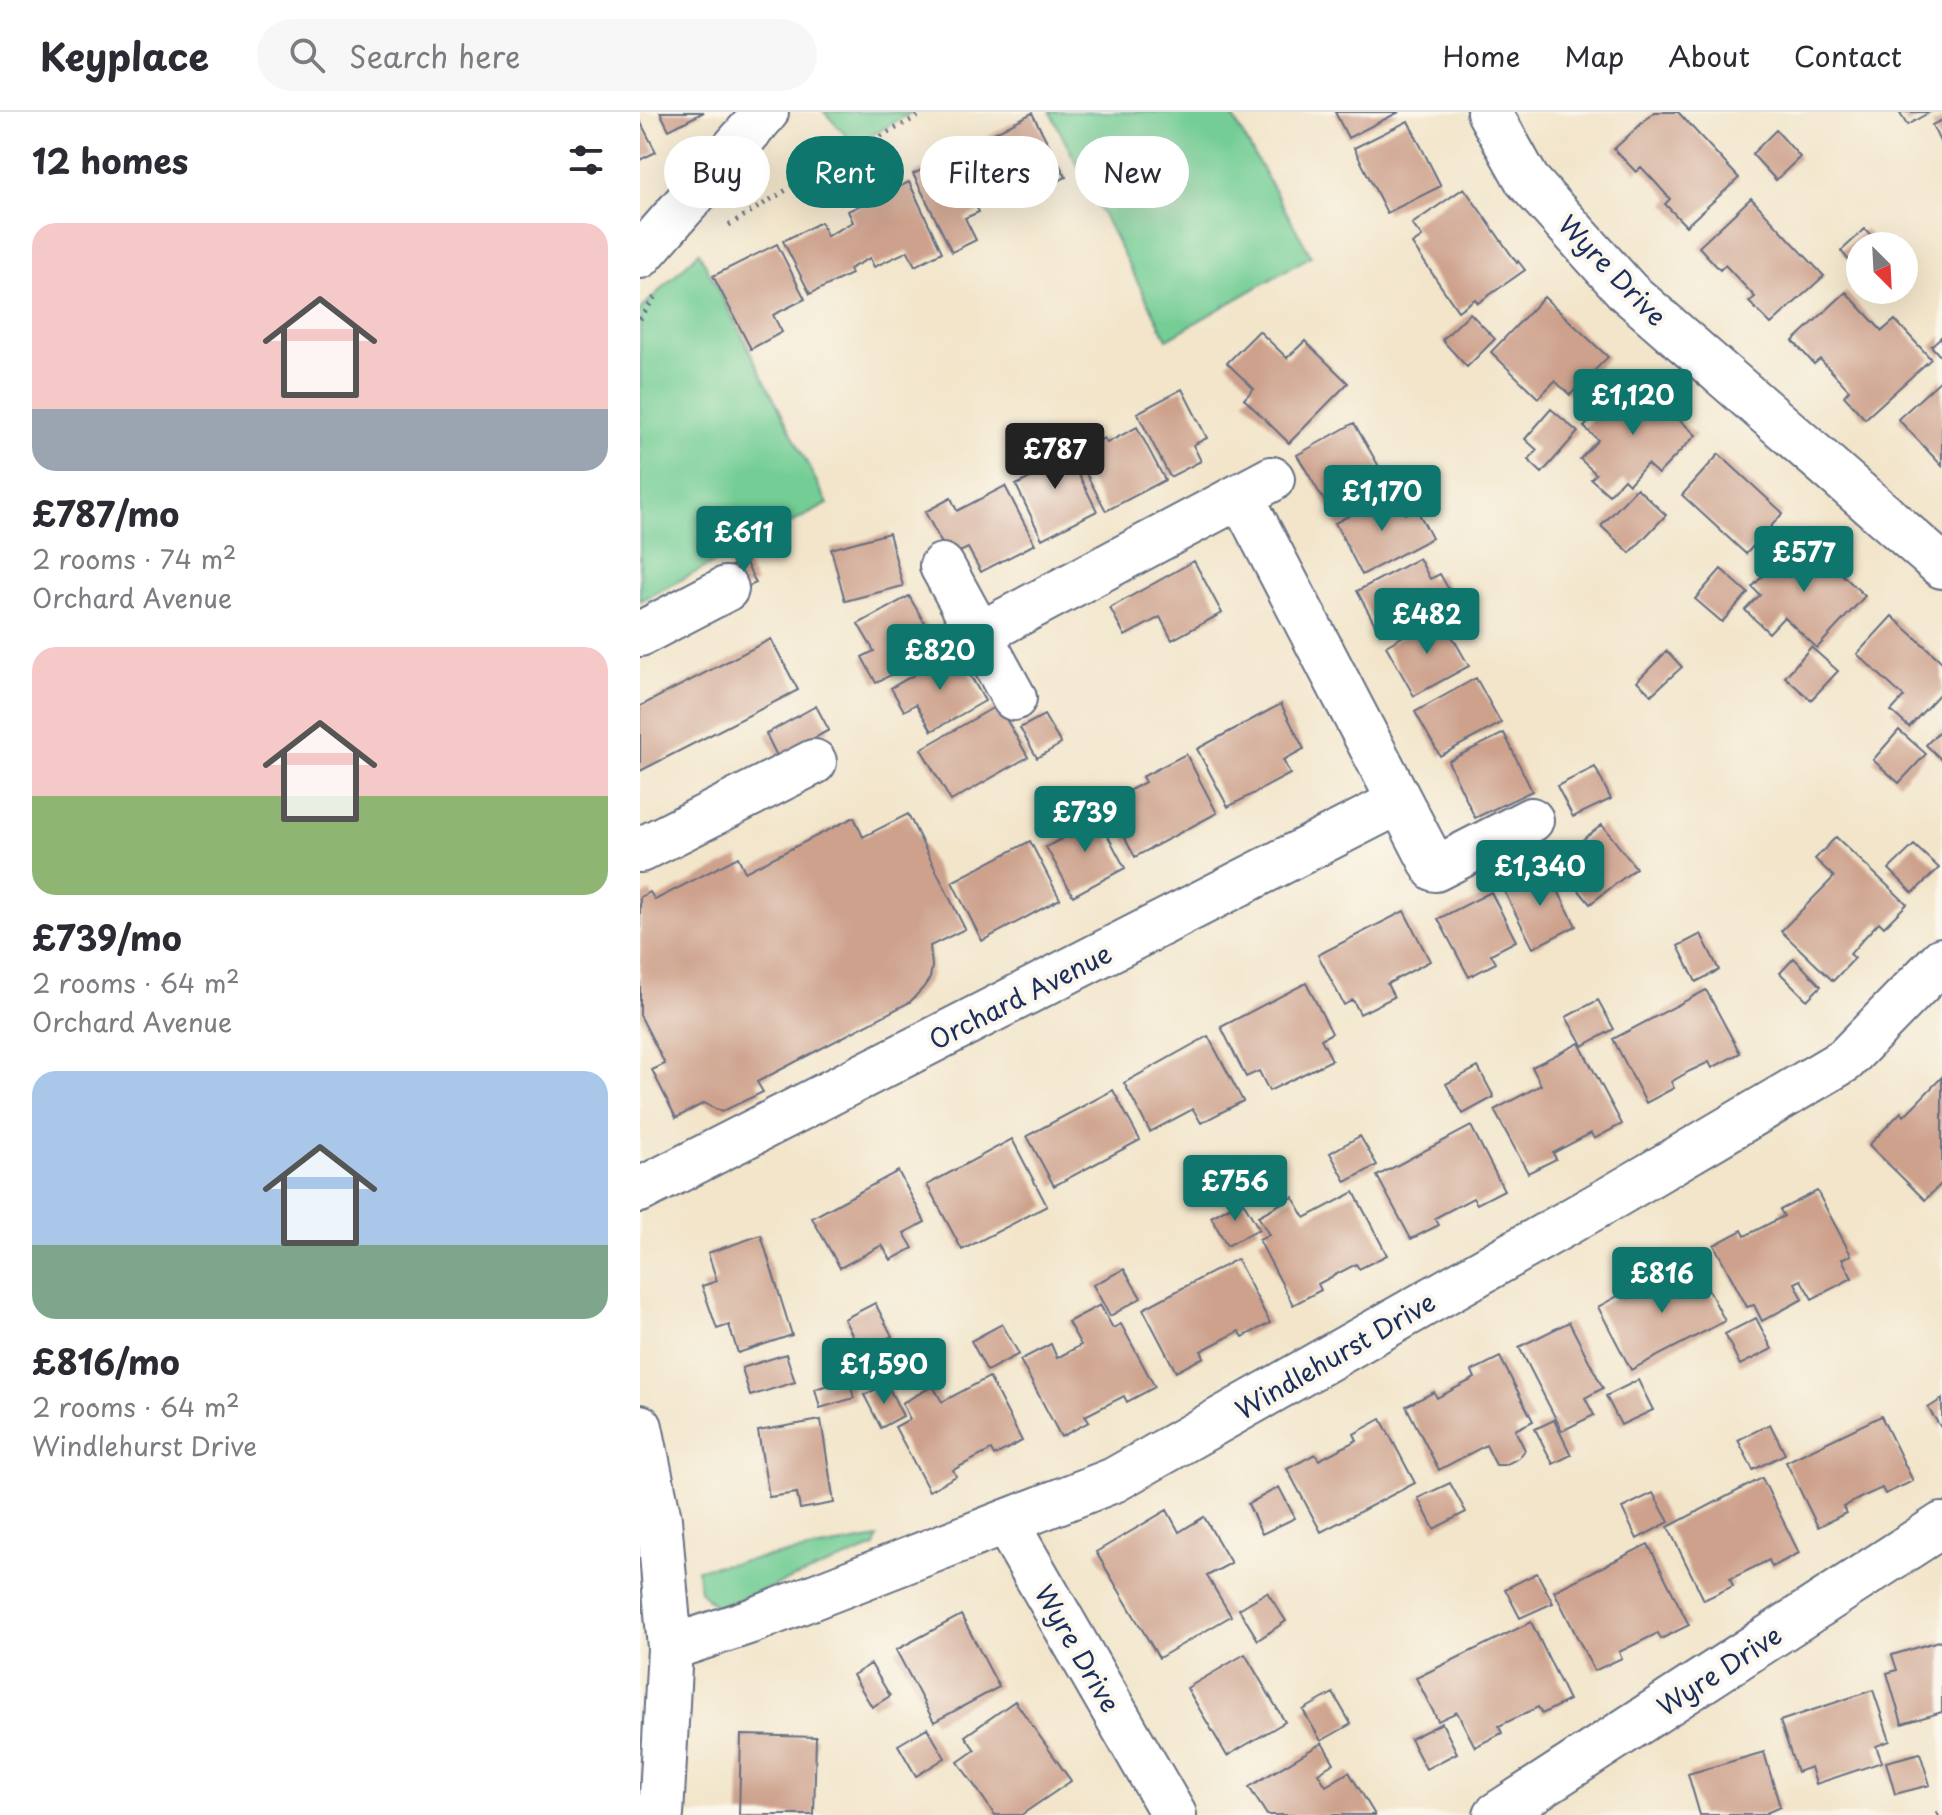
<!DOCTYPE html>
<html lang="en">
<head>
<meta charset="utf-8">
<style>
  body { margin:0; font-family:"Playpen Sans",sans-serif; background:#f7f7f7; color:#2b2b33; height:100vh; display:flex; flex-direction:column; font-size:30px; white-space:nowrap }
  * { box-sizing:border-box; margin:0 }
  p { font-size:26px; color:#7c7c81 }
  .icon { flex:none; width:44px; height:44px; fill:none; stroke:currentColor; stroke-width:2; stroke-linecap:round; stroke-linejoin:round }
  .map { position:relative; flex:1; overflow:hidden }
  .details { display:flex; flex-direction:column; background:#fff; width:640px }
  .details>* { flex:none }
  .hud { position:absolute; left:24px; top:24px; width:760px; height:72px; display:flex; gap:16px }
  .needle { width:52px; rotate:156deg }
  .fabs { position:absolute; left:1206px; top:120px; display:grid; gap:16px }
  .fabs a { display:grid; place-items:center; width:72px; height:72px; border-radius:50%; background:#fff; box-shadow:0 8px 32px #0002; font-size:40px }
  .price { position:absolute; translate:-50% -68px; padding:0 18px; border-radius:8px; background:#0f766e; color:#fff; font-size:26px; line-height:52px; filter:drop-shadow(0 2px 4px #0008) }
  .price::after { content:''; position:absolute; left:50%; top:48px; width:24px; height:18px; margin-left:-12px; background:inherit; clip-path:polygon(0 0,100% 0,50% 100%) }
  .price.current { background:#222; color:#fff }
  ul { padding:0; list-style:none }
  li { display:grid; align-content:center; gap:16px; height:424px; padding:0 32px }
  li span { display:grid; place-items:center; height:248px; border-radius:24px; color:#555 }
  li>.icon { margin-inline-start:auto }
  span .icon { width:144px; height:144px; fill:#fffc; stroke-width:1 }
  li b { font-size:34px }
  h2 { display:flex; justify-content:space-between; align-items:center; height:96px; padding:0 32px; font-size:34px }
  .tag { padding:0 28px; border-radius:36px; background:#fff; box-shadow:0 8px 32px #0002; font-size:28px; line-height:72px }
  .tag.current { background:#0f766e; color:#fff }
  header { display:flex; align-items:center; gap:48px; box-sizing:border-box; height:112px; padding:0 40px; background:#fff; border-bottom:2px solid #e1e1e2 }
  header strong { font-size:38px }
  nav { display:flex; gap:44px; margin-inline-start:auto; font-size:28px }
  .search { width:560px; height:72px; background:#f7f7f7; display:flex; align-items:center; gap:20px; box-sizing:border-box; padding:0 28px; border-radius:44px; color:#7c7c81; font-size:30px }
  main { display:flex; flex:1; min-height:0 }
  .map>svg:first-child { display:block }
  .green { fill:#73cd94; stroke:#477e79; stroke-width:2 }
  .building { fill:#cda18c }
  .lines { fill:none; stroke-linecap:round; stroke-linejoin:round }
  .minor-casing { stroke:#666f84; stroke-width:48 }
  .path { stroke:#666f84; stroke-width:5; stroke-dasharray:2 6; stroke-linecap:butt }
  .minor { stroke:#fff; stroke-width:44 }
  .labels { text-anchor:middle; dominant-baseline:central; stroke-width:8; stroke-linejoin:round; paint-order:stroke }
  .street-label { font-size:26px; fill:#1b2f5e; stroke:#fbf7ec }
</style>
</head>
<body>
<header>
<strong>Keyplace</strong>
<div class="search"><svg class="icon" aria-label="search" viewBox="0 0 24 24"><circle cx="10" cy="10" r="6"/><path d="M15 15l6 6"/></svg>Search here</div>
<nav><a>Home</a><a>Map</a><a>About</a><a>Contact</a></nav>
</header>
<main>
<section class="details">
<h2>12 homes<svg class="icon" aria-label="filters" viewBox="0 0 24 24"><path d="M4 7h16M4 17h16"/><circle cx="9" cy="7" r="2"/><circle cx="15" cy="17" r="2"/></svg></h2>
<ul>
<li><span style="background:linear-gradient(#f6c9c9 75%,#9aa5b1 0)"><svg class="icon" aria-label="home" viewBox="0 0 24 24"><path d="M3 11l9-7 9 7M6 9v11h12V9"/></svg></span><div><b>£787/mo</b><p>2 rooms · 74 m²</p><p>Orchard Avenue</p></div></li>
<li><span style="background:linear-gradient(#f6c9c9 60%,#8fb573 0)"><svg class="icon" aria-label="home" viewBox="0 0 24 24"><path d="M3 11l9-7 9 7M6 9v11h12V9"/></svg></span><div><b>£739/mo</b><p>2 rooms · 64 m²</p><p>Orchard Avenue</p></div></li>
<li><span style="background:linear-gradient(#a9c7e8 70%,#7fa58c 0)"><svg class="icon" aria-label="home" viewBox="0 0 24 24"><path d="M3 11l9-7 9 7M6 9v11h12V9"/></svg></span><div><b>£816/mo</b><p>2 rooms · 64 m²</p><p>Windlehurst Drive</p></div></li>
</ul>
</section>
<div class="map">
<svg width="1302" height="1703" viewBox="0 0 1302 1703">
  <rect width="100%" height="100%" fill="#fbf7ec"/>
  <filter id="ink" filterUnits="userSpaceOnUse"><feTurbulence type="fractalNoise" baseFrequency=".0125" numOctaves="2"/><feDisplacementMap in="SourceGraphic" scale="16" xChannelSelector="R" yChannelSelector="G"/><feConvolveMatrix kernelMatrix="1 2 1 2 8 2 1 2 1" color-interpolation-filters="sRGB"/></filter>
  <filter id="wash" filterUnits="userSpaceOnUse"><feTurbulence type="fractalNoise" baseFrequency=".006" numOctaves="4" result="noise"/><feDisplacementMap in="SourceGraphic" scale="32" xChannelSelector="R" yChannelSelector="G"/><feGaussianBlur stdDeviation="1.8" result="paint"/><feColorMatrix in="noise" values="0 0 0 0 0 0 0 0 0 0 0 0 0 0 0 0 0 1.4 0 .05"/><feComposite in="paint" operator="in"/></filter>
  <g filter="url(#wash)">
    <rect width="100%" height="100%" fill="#f2e5ca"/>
    <path class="green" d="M 184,0 L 272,0 L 215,33 Z
      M 410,0 L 590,0 L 671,144 L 527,227 Z
      M 59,140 L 188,392 L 0,489 L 0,198 Z
      M 238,1426 L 235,1435 L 77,1496 L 60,1479 L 57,1457 Z"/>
    <g id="blocks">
      <path class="building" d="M 20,0 L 64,0 L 29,18 Z
        M 695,0 L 759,0 L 708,26 Z
        M 1014,0 L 1038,0 L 1099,66 L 1046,114 L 1025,92 L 1030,87 L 1016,71 L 1001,55 L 996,60 L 974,37 Z
        M 1259,0 L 1290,0 L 1267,13 Z
        M 392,1 L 426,65 L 402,77 L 398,70 L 363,89 L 333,32 Z
        M 1302,8 L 1302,34 L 1292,13 Z
        M 0,9 L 16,40 L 0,48 Z
        M 768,9 L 801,74 L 747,101 L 714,36 Z
        M 1136,18 L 1160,45 L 1136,68 L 1112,42 Z
        M 326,43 L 347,86 L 335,92 L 339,100 L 325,106 L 336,128 L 312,140 L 273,62 L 311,44 L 314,50 Z
        M 269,70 L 302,140 L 275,154 L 268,139 L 234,155 L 230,146 L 209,157 L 211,162 L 170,182 L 143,129 L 181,110 L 187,124 L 213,110 L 208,99 Z
        M 824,76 L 877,151 L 878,149 L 885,158 L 838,191 L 835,187 L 818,199 L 772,132 L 782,125 L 772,112 Z
        M 1111,86 L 1184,164 L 1131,212 L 1109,190 L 1115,185 L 1085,153 L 1080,158 L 1059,135 Z
        M 1225,117 L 1241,134 L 1220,134 L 1220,161 L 1201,139 Z
        M 137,132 L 165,187 L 133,203 L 142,220 L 111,237 L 73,164 Z
        M 1206,180 L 1242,219 L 1255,208 L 1291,247 L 1225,307 L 1204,284 L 1209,278 L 1180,247 L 1174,252 L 1153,229 Z
        M 904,185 L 968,245 L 930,283 L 915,269 L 898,286 L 851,240 Z
        M 830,201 L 855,227 L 827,255 L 802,228 Z
        M 619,219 L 647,246 L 665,229 L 708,271 L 649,331 L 604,287 L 614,277 L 587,251 Z
        M 1302,224 L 1302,246 L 1291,234 Z
        M 992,264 L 1056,323 L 1018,362 L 1007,352 L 989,372 L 984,367 L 969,383 L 951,367 L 956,362 L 940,347 L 958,328 L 944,315 Z
        M 1302,267 L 1302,354 L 1258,307 Z
        M 542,277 L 567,326 L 553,333 L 561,349 L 530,365 L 497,301 Z
        M 911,297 L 938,320 L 902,361 L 888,348 L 897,338 L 885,327 Z
        M 714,311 L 745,365 L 689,397 L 657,343 Z
        M 497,315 L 525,368 L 466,399 L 435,341 L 464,326 L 467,331 Z
        M 422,329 L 457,399 L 402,427 L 376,373 L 394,364 L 385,347 Z
        M 1079,342 L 1143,401 L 1106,442 L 1042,383 Z
        M 365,374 L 395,432 L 341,460 L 328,436 L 309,445 L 285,400 L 311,386 L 317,399 Z
        M 997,376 L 1026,403 L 990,441 L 961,414 Z
        M 754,380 L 765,402 L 776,396 L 792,426 L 722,463 L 695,411 Z
        M 249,421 L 263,474 L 205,489 L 191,437 Z
        M 1161,424 L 1225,484 L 1177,536 L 1144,505 L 1129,521 L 1105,498 L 1120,483 L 1112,475 Z
        M 779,446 L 790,467 L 800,462 L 812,483 L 740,522 L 717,479 Z
        M 104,447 L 116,471 L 103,477 L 91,454 Z
        M 554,449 L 582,501 L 532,528 L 520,505 L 485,524 L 470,496 Z
        M 1081,457 L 1108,481 L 1082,510 L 1055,487 Z
        M 269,484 L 299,536 L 236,571 L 222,545 L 234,539 L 218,512 Z
        M 800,503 L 829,554 L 774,584 L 746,534 Z
        M 1252,504 L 1302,550 L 1302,579 L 1269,615 L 1251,599 L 1264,585 L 1217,542 Z
        M 131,527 L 158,578 L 0,659 L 0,594 Z
        M 1171,535 L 1198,559 L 1171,588 L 1145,565 Z
        M 316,539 L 345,589 L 292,619 L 276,592 L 264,599 L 251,576 Z
        M 1027,539 L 1042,555 L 1011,583 L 997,569 Z
        M 836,566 L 861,611 L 800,644 L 775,600 Z
        M 641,592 L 664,637 L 643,648 L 650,662 L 588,695 L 557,637 Z
        M 358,593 L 388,645 L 311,689 L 281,637 Z
        M 176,594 L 189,618 L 138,646 L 126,622 Z
        M 404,603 L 421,632 L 397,646 L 380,616 Z
        M 1302,616 L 1302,648 L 1286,633 Z
        M 1259,618 L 1286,642 L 1259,671 L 1233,648 Z
        M 864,621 L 892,679 L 835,706 L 808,649 Z
        M 546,642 L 577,701 L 495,745 L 466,691 L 505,670 L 502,665 Z
        M 955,655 L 971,687 L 933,705 L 917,674 Z
        M 454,698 L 485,756 L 433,784 L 406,735 L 427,724 L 423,715 Z
        M 268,702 L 325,817 L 290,834 L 292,854 L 290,866 L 283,876 L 270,890 L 117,970 L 123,980 L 81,1000 L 64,991 L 36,1006 L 12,958 L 25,952 L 0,903 L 0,785 L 10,780 L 15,788 L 98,745 L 105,760 L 214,705 L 223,725 Z
        M 962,713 L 996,756 L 950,792 L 915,749 Z
        M 1196,725 L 1267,792 L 1244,815 L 1239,810 L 1224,826 L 1210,842 L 1215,846 L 1193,869 L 1141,819 L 1194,765 L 1175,747 Z
        M 390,729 L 420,787 L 342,829 L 312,770 Z
        M 1274,733 L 1299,756 L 1273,781 L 1249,757 Z
        M 907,757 L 936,814 L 893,836 L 864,779 Z
        M 851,780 L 876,829 L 851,842 L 856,851 L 829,865 L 798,807 Z
        M 764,799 L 790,849 L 747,872 L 754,885 L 720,902 L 713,888 L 704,893 L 678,843 Z
        M 1061,822 L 1079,858 L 1056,870 L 1038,834 Z
        M 1154,846 L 1181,874 L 1167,888 L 1140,861 Z
        M 666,871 L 692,921 L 681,927 L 692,948 L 629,979 L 619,959 L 606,965 L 581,915 Z
        M 1066,878 L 1100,941 L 1072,956 L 1069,950 L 1050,959 L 1031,970 L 1034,976 L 1006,991 L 973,927 Z
        M 958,888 L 974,917 L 943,934 L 926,905 Z
        M 568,924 L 603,989 L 561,1011 L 553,997 L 510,1020 L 484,971 Z
        M 939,931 L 982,1012 L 954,1027 L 951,1021 L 913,1041 L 916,1047 L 888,1061 L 854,998 L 901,973 L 892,955 Z
        M 838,955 L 854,985 L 823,1002 L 806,972 Z
        M 1302,965 L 1302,1071 L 1285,1088 L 1229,1033 L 1261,1000 L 1264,1004 Z
        M 473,978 L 500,1028 L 414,1074 L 387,1024 Z
        M 831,1014 L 864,1078 L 837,1092 L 833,1086 L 795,1106 L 799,1113 L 771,1127 L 737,1064 Z
        M 720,1024 L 737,1053 L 706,1070 L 690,1041 Z
        M 372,1027 L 407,1094 L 322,1138 L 287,1073 Z
        M 258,1059 L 285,1110 L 264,1121 L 273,1136 L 251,1148 L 242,1133 L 200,1156 L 172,1106 Z
        M 1177,1079 L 1211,1143 L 1202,1147 L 1212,1166 L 1172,1187 L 1161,1168 L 1155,1171 L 1163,1187 L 1122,1209 L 1114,1193 L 1107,1195 L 1074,1133 L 1102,1118 L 1105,1124 L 1144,1104 L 1140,1098 Z
        M 714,1080 L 747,1143 L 719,1157 L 716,1152 L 695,1163 L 678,1172 L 681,1178 L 653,1193 L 619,1128 L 629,1123 L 618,1104 L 653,1085 L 665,1106 Z
        M 602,1088 L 619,1117 L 587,1134 L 571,1105 Z
        M 121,1123 L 152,1223 L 98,1241 L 89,1213 L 77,1217 L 62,1174 L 77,1169 L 68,1141 Z
        M 1052,1146 L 1085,1209 L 991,1258 L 958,1195 L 985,1180 L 989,1186 L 1027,1166 L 1024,1160 Z
        M 597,1147 L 630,1211 L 603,1225 L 599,1219 L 561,1239 L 564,1245 L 536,1260 L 503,1197 Z
        M 484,1157 L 501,1186 L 470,1204 L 453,1173 Z
        M 235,1191 L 252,1224 L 221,1240 L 204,1207 Z
        M 460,1193 L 473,1216 L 481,1212 L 515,1275 L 487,1290 L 484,1284 L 445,1304 L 449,1310 L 421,1325 L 380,1248 L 411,1232 L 417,1246 L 441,1233 L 428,1210 Z
        M 1116,1206 L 1132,1237 L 1100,1253 L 1085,1222 Z
        M 929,1210 L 963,1276 L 945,1286 L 954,1303 L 922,1319 L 879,1235 Z
        M 362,1212 L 379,1242 L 347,1259 L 331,1229 Z
        M 146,1242 L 155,1270 L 110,1284 L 102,1256 Z
        M 860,1245 L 893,1309 L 875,1318 L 885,1338 L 879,1346 L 865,1353 L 856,1353 L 846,1333 L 799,1358 L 766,1294 L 794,1280 L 797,1286 L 835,1266 L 832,1259 Z
        M 349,1265 L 382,1329 L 354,1344 L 351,1338 L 313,1358 L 316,1364 L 289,1379 L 255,1315 L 270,1307 L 262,1291 L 293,1274 L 302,1290 Z
        M 209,1267 L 214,1286 L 180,1296 L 175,1277 Z
        M 998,1268 L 1013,1298 L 981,1313 L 966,1284 Z
        M 247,1272 L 263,1304 L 241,1316 L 224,1283 Z
        M 1302,1287 L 1302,1317 L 1288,1296 Z
        M 1241,1304 L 1273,1369 L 1245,1382 L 1242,1376 L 1222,1385 L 1203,1395 L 1206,1401 L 1178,1415 L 1146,1350 Z
        M 741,1307 L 775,1371 L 681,1420 L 647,1357 L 675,1342 L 679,1348 L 717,1328 L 714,1322 Z
        M 181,1308 L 194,1391 L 160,1397 L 157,1381 L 129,1385 L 118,1319 Z
        M 914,1308 L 931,1343 L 913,1352 L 895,1317 Z
        M 1130,1312 L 1145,1342 L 1113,1358 L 1098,1328 Z
        M 1122,1366 L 1159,1441 L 1132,1455 L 1129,1448 L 1090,1467 L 1093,1474 L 1064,1488 L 1028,1415 Z
        M 810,1371 L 826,1400 L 794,1417 L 778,1386 Z
        M 639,1375 L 655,1406 L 622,1422 L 608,1392 Z
        M 1013,1381 L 1029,1410 L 997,1427 L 982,1396 Z
        M 527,1398 L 539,1420 L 564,1405 L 591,1451 L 567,1464 L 591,1504 L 519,1546 L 456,1440 Z
        M 1008,1432 L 1049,1513 L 1021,1527 L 1018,1521 L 979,1540 L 982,1546 L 954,1559 L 914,1479 Z
        M 897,1461 L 913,1491 L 880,1506 L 865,1477 Z
        M 627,1480 L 646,1509 L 618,1528 L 599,1497 Z
        M 321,1503 L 359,1575 L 294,1610 L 256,1538 Z
        M 891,1510 L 929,1588 L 902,1602 L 898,1595 L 859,1614 L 862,1621 L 835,1635 L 817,1600 L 798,1609 L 776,1566 Z
        M 1302,1528 L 1302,1600 L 1262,1612 L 1247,1561 L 1257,1558 L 1252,1543 Z
        M 605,1542 L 645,1610 L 587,1644 L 547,1576 Z
        M 231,1552 L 250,1584 L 232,1595 L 213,1563 Z
        M 1233,1578 L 1250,1629 L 1236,1634 L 1242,1650 L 1176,1672 L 1171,1655 L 1157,1660 L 1140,1609 Z
        M 693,1581 L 711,1612 L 681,1629 L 663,1598 Z
        M 375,1589 L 431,1669 L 381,1703 L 355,1703 L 318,1650 L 335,1638 L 325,1624 Z
        M 802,1611 L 817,1641 L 786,1657 L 770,1627 Z
        M 287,1616 L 305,1646 L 276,1664 L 258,1633 Z
        M 101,1623 L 176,1625 L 174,1703 L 99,1703 Z
        M 682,1631 L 694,1651 L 678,1661 L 686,1674 L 709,1660 L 735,1703 L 627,1703 L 609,1675 Z
        M 1124,1640 L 1140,1695 L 1122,1703 L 1060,1703 L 1048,1662 Z
        M 1280,1641 L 1290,1673 L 1255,1682 L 1246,1650 Z"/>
    </g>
  </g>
  <g filter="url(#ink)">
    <use href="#blocks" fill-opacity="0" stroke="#666f84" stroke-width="2"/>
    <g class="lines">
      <defs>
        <path id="minor" d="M 849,0 L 887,68 L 988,180 L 1302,454
          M 0,144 L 126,0
          M 601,384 L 795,757 L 891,708
          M 302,454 L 374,586
          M 0,522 L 86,477
          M 340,522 L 632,367
          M 0,738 L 174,650
          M 0,1078 L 759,690
          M 0,1315 L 19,1407 L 30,1536 L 21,1703
          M 366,1411 L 534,1703
          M 30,1536 L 114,1508 L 474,1368 L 971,1086 L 1205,948 L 1302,848
          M 856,1703 L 1302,1413"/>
      </defs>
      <use href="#minor" class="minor-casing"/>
      <path class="path" d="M 89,113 L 184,55 L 286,0
        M 0,207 L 15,185
        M 1297,1703 L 1302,1700"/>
      <use href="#minor" class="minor"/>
    </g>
  </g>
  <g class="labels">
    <g class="street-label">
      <text transform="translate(973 158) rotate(46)">Wyre Drive</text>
      <text transform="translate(380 884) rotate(-27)">Orchard Avenue</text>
      <text transform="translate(695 1243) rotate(-30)">Windlehurst Drive</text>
      <text transform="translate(438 1536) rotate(60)">Wyre Drive</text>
      <text transform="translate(1079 1558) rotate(-33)">Wyre Drive</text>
    </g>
  </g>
</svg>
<div class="fabs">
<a><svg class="needle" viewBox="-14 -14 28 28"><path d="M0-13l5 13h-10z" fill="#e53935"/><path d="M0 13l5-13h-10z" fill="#7c7c81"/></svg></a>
</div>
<b class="price" style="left:993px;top:325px">£1,120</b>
<b class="price current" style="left:415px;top:379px">£787</b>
<b class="price" style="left:742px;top:421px">£1,170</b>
<b class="price" style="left:104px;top:462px">£611</b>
<b class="price" style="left:1164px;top:482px">£577</b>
<b class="price" style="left:787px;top:544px">£482</b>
<b class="price" style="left:300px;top:580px">£820</b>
<b class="price" style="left:445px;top:742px">£739</b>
<b class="price" style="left:900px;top:796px">£1,340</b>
<b class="price" style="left:595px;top:1111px">£756</b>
<b class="price" style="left:1022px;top:1203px">£816</b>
<b class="price" style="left:244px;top:1294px">£1,590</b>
<div class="hud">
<a class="tag">Buy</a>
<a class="tag current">Rent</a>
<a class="tag">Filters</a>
<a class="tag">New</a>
</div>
</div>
</main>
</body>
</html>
